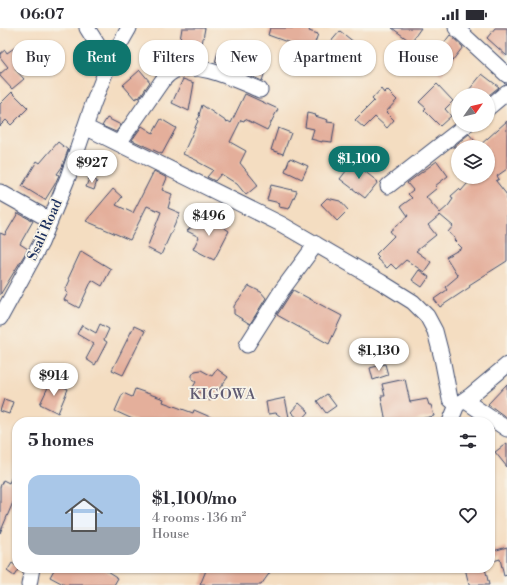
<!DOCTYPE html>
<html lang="en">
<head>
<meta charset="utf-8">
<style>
  body { margin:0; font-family:"Libre Bodoni",serif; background:#f7f7f7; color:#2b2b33; height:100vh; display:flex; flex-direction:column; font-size:15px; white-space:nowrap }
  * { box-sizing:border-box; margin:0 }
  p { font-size:13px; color:#7c7c81 }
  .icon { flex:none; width:22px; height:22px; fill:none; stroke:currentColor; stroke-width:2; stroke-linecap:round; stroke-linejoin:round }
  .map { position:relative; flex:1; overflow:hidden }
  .sheet { position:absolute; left:12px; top:389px; width:483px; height:156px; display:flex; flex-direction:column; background:#fff; border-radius:16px; box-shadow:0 1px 3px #0004 }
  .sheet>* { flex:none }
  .hud { position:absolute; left:12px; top:12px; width:483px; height:36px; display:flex; gap:8px }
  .needle { width:26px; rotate:56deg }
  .fabs { position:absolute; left:451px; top:60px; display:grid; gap:8px }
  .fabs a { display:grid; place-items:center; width:44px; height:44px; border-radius:50%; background:#fff; box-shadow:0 1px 3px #0004; font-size:20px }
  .price { position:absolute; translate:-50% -34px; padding:0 9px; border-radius:14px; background:#fff; color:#222; font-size:13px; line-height:26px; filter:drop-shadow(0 1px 2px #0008) }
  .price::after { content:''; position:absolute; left:50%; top:24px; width:12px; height:9px; margin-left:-6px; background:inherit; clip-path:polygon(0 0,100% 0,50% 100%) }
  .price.selected { background:#0f766e; color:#fff }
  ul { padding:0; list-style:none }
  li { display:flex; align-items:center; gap:12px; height:100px; padding:0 16px }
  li+li { border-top:1px solid #e1e1e2 }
  li span { display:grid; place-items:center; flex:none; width:112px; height:80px; border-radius:12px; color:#555 }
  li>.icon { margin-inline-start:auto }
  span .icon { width:48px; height:48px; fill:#fffc; stroke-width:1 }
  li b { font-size:17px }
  h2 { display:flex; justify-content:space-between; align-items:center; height:48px; padding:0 16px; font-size:17px }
  .tag { padding:0 14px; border-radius:16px; background:#fff; box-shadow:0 1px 3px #0004; font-size:14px; line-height:36px }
  .tag.selected { background:#0f766e; color:#fff }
  .status { display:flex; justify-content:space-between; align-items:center; height:28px; padding:0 20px; background:#fff; direction:ltr }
  .status svg { height:11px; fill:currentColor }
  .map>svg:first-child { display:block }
  .building { fill:#e4af9b }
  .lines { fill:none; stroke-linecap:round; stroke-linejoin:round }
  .minor-casing { stroke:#3c496d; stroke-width:17 }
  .minor { stroke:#fff; stroke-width:15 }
  .labels { text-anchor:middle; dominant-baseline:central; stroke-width:3.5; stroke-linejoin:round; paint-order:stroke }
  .street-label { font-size:14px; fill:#1b2f5e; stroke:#f7f3e8 }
  .neighbourhood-label { font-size:15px; letter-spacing:1px; fill:#615c73; stroke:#f7f3e8 }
</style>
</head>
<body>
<div class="status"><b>06:07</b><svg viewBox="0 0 49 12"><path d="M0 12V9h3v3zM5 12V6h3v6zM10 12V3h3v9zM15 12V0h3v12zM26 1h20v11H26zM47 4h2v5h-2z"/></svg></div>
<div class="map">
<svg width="507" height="557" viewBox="0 0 507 557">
  <rect width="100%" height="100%" fill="#f7f3e8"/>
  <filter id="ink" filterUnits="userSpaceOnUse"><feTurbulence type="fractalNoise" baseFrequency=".025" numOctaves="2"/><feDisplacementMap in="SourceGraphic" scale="8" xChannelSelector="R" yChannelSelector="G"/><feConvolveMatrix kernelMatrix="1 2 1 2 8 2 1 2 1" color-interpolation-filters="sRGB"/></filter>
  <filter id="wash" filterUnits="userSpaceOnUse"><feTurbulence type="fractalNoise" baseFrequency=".012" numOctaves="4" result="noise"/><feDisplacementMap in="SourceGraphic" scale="16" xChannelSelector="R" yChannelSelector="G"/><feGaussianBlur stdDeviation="0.9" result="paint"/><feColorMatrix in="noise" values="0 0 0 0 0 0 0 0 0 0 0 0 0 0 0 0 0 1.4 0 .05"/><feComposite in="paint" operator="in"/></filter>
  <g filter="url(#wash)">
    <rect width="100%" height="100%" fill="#f4ddc1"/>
    <g id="blocks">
      <path class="building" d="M 182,0 L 205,0 L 199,32 L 177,30 Z
        M 270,0 L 310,0 L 309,3 L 318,6 L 312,23 L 268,7 Z
        M 392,0 L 421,0 L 411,14 Z
        M 495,0 L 507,0 L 507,28 L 487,10 Z
        M 340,3 L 360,19 L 343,40 L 323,23 Z
        M 450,7 L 463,19 L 441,47 L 427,37 Z
        M 227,16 L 236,19 L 234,23 L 268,34 L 262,53 L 244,45 L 244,43 L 215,34 L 219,21 L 224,23 Z
        M 17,18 L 28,32 L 15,41 L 24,51 L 12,61 L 0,48 L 0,46 L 8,39 L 0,29 L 0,26 L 5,22 L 7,25 Z
        M 150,25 L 164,33 L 160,42 L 146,33 Z
        M 140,42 L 150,54 L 139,70 L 138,69 L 135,71 L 123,57 Z
        M 482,46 L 499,59 L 489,67 L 475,67 L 469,62 Z
        M 183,51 L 194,55 L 189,83 L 172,75 Z
        M 437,56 L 453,73 L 445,81 L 451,88 L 440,98 L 424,82 L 426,80 L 419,74 Z
        M 381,61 L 384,65 L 387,62 L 397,72 L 386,84 L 394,92 L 387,100 L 375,89 L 364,100 L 355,92 L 374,73 L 372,71 Z
        M 12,64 L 28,80 L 11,97 L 6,92 L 0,98 L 0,76 Z
        M 245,66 L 278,81 L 267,102 L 245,91 L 244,93 L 241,92 L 230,114 L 246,123 L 240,135 L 258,157 L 246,167 L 237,156 L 221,146 L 215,153 L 207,149 L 213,142 L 198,134 L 198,133 L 183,126 L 198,93 L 197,92 L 200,88 L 199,87 L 202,77 L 227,94 L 228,93 L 231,95 Z
        M 307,85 L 316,87 L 315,88 L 328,92 L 327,94 L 335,95 L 332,114 L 322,113 L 322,114 L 311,111 L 314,101 L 305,99 Z
        M 107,90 L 121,97 L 116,104 L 102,98 Z
        M 161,91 L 176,100 L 162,126 L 132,112 L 142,98 L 153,105 Z
        M 507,93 L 507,141 L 497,148 L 499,151 L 496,153 L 507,167 L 507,233 L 469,257 L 470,259 L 440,279 L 434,271 L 447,262 L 445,259 L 458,248 L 446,229 L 462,220 L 454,212 L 455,210 L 448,204 L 453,198 L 440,187 L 428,197 L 436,207 L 416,223 L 431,234 L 424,244 L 406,232 L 396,241 L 391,236 L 387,240 L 377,231 L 379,229 L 376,226 L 394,208 L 390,203 L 408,188 L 401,178 L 412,170 L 408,166 L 413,162 L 407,155 L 437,133 L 448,148 L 435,158 L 437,160 L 426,169 L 440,185 L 448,178 L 453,171 L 451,168 L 459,161 L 461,163 L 473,149 L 488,149 L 488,119 L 453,119 L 469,106 L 479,118 Z
        M 278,100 L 291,105 L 283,126 L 271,122 Z
        M 58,114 L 68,122 L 62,139 L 57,146 L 59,147 L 55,156 L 45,172 L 22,158 L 37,133 L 40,135 Z
        M 290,130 L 308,138 L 302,151 L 285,143 Z
        M 353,134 L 378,154 L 365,170 L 340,151 Z
        M 154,143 L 167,150 L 162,162 L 172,166 L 168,180 L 180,185 L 161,227 L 147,220 L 161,184 L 147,178 L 130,212 L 86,193 L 113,161 L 122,169 L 116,177 L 133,185 Z
        M 89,150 L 97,153 L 94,162 L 86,159 Z
        M 271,157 L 297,163 L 289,181 L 279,179 L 280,175 L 267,172 Z
        M 327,170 L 340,173 L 348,182 L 337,193 L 321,176 Z
        M 18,185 L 33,193 L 20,216 L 28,221 L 0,267 L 0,205 L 5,207 Z
        M 205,187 L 229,203 L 214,232 L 193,221 L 199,209 L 187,203 Z
        M 81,223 L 111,241 L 102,258 L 92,252 L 79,280 L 64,272 L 68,265 L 65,263 L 70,252 L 68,251 Z
        M 419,242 L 429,249 L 422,259 L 412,252 Z
        M 249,258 L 261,264 L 266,270 L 250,296 L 234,286 L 234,278 Z
        M 293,262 L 342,288 L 329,316 L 277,287 Z
        M 100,296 L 109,301 L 104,312 L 107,314 L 95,337 L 86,331 L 94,316 L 77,306 L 82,297 L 96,305 Z
        M 134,298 L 145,303 L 123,347 L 112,342 Z
        M 385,336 L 388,347 L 373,352 L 370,340 Z
        M 217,341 L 228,349 L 210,373 L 193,359 L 196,354 L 192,351 L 192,347 L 195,343 L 201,342 L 212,348 Z
        M 405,351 L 410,374 L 427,371 L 429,377 L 431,377 L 434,388 L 411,393 L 411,394 L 386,394 L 381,368 L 385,368 L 382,356 Z
        M 51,353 L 68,361 L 58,385 L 40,376 Z
        M 507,356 L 507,390 L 488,376 Z
        M 135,361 L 164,371 L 163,374 L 193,385 L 194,382 L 222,394 L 139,394 L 115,383 L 123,365 L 132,369 Z
        M 327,366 L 336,378 L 326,385 L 317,373 Z
        M 285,370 L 290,394 L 287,394 L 276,385 L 268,386 L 266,374 Z
        M 4,371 L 13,374 L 9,386 L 0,383 Z
        M 299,375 L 309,384 L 301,393 L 291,384 Z
        M 507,415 L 507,439 L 495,424 Z
        M 17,437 L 17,465 L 0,505 L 0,459 L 3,452 L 9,455 Z
        M 507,519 L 507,547 L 504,548 L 500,531 L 490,534 L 490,524 Z
        M 12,535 L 19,540 L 14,548 L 7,543 Z
        M 55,540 L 102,540 L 118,550 L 114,557 L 65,557 L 50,549 Z
        M 207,540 L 273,540 L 261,557 L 200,557 Z
        M 465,540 L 485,540 L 489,557 L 469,557 Z"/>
    </g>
  </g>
  <g filter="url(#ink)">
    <use href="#blocks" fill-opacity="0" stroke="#3c496d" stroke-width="1"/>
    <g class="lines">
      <defs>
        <path id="minor" d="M 87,0 L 109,35
          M 456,0 L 507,47
          M 488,80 L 507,64
          M 85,99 L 281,196 L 381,254 L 413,274 L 427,288 L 435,303 L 442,330 L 450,371 L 457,377 L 450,394
          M 119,115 L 162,53 C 166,49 169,45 174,43 C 199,32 237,53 260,62
          M 388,158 L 466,97
          M 0,164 L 50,192
          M 0,290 L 41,215 L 68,149 L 93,76 L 109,35 L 129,0
          M 247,317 L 282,262 L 316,216
          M 464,372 L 507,401
          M 457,377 L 470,368 L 507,337
          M 29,557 L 32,540"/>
      </defs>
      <use href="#minor" class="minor-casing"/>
      <use href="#minor" class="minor"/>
    </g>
  </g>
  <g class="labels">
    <g class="street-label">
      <text transform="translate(45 202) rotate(-66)">Ssali Road</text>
    </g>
    <g class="neighbourhood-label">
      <text x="223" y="366">KIGOWA</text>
    </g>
  </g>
</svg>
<div class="fabs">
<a><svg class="needle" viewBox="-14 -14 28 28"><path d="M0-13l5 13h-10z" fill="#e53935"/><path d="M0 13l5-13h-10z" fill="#7c7c81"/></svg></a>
<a><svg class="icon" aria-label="layers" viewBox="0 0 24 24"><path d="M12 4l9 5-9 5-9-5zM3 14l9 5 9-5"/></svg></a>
</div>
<b class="price selected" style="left:359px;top:152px">$1,100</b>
<b class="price" style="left:92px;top:156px">$927</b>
<b class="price" style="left:209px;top:209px">$496</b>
<b class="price" style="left:379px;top:344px">$1,130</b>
<b class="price" style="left:54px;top:369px">$914</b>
<div class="hud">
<a class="tag">Buy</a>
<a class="tag selected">Rent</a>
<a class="tag">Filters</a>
<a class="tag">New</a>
<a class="tag">Apartment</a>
<a class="tag">House</a>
</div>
<section class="sheet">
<h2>5 homes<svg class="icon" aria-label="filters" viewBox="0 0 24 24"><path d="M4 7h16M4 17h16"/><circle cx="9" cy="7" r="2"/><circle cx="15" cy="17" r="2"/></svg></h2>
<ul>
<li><span style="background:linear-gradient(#a9c7e8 65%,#9aa5b1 0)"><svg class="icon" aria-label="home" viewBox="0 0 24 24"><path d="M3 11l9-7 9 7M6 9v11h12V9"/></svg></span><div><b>$1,100/mo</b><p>4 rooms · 136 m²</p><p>House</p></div><svg class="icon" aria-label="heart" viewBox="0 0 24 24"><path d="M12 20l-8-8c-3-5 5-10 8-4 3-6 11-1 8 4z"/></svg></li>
</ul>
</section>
</div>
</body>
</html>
